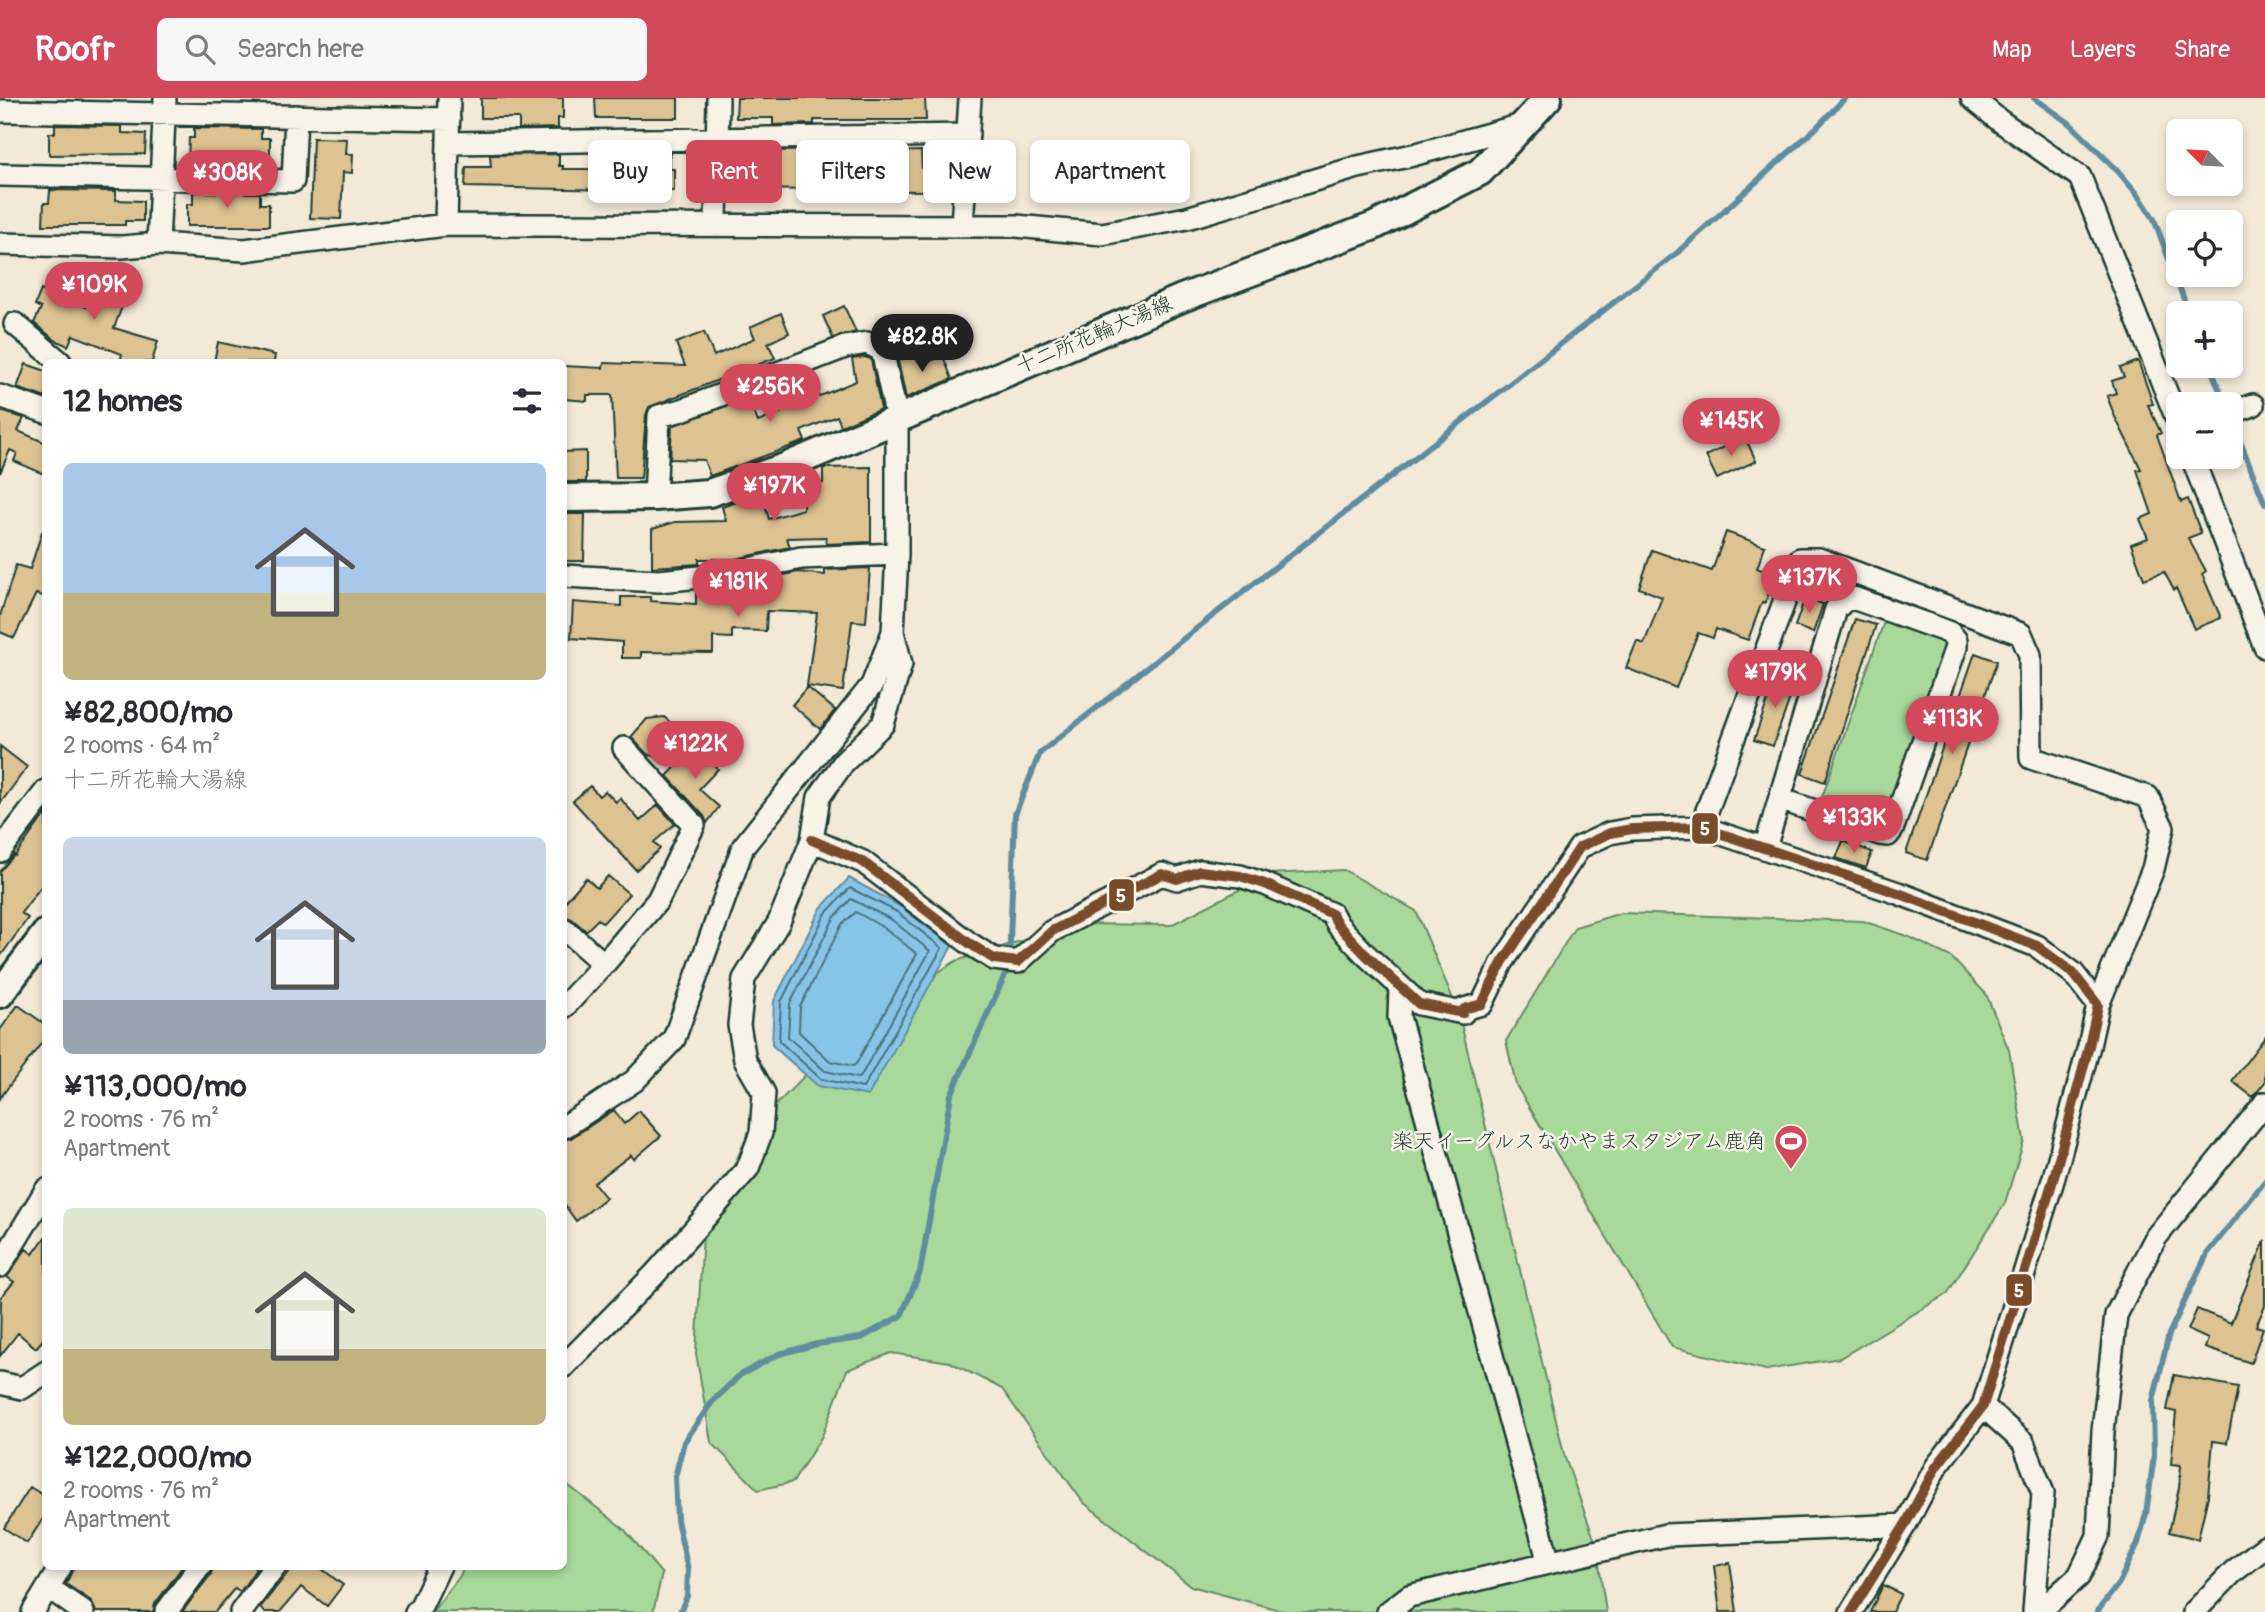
<!DOCTYPE html>
<html lang="en">
<head>
<meta charset="utf-8">
<style>
  body { margin:0; font-family:Pangolin,"Klee One",sans-serif; background:#f7f7f7; color:#2b2b33; height:100vh; display:flex; flex-direction:column; font-size:26px; white-space:nowrap }
  * { box-sizing:border-box; margin:0 }
  p { font-size:23px; color:#7c7c81 }
  .icon { flex:none; width:38px; height:38px; fill:none; stroke:currentColor; stroke-width:2; stroke-linecap:round; stroke-linejoin:round }
  .map { position:relative; flex:1; overflow:hidden }
  .drawer { position:absolute; left:42px; top:261px; width:525px; height:1211px; display:flex; flex-direction:column; background:#fff; border-radius:10px; box-shadow:0 4px 10px #0003 }
  .drawer>* { flex:none }
  .hud { position:absolute; left:588px; top:42px; width:665px; height:63px; display:flex; gap:14px }
  .needle { width:46px; rotate:294deg }
  .buttons { position:absolute; left:2166px; top:21px; display:grid; gap:14px }
  .buttons a { display:grid; place-items:center; width:77px; height:77px; border-radius:10px; background:#fff; box-shadow:0 4px 10px #0003; font-size:35px }
  .price { position:absolute; translate:-50% -60px; padding:0 16px; border-radius:24px; background:#d1495b; color:#fff; font-size:23px; line-height:46px; filter:drop-shadow(0 2px 4px #0008) }
  .price::after { content:''; position:absolute; left:50%; top:42px; width:21px; height:16px; margin-left:-10px; background:inherit; clip-path:polygon(0 0,100% 0,50% 100%) }
  .price.current { background:#222; color:#fff }
  ul { padding:0; list-style:none }
  li { display:grid; align-content:center; gap:14px; height:371px; padding:0 21px }
  li span { display:grid; place-items:center; height:217px; border-radius:10px; color:#555 }
  li>.icon { margin-inline-start:auto }
  span .icon { width:126px; height:126px; fill:#fffc; stroke-width:1 }
  li b { font-size:30px }
  h2 { display:flex; justify-content:space-between; align-items:center; height:84px; padding:0 21px; font-size:30px }
  .pill { padding:0 24px; border-radius:10px; background:#fff; box-shadow:0 4px 10px #0003; font-size:24px; line-height:63px }
  .pill.current { background:#d1495b; color:#fff }
  header { display:flex; align-items:center; gap:42px; box-sizing:border-box; height:98px; padding:0 35px; background:#d1495b; color:#fff }
  header strong { font-size:33px }
  nav { display:flex; gap:38px; margin-inline-start:auto; font-size:24px }
  .search { width:490px; height:63px; background:#f7f7f7; display:flex; align-items:center; gap:18px; box-sizing:border-box; padding:0 24px; border-radius:10px; color:#7c7c81; font-size:26px }
  .map>svg:first-child { display:block }
  .green { fill:#a8d99a; stroke:#648b67; stroke-width:2 }
  .water { fill:#88c3e8; stroke:#5e8da0; stroke-width:2 }
  .lines { fill:none; stroke-linecap:round; stroke-linejoin:round }
  .shore { stroke:#49737c; stroke-width:2 }
  .stream { stroke:#5e8da0; stroke-width:6 }
  .building { fill:#ddc292; stroke:#1f3d34; stroke-width:2 }
  .minor-casing { stroke:#1f3d34; stroke-width:26 }
  .major-casing { stroke:#1f3d34; stroke-width:32 }
  .minor { stroke:#f7f3e8; stroke-width:21 }
  .major { stroke:#f7f3e8; stroke-width:26 }
  .bus-1-casing { stroke:#f7f3e8; stroke-width:16 }
  .bus-1 { stroke:#7a4b2a; stroke-width:10 }
  .labels { text-anchor:middle; dominant-baseline:central; stroke-width:5; stroke-linejoin:round; paint-order:stroke }
  .street-label { font-size:21px; fill:#1f3d34; stroke:#f7f3e8 }
  .poi-label { font-size:21px; fill:#1f3d34; stroke:#f7f3e8; text-anchor:end }
  .line-badge { stroke:#f7f3e8; stroke-width:2.5 }
  .badge-label { font-size:19px; text-anchor:middle; font-weight:bold; fill:#fff }
</style>
</head>
<body>
<header>
<strong>Roofr</strong>
<div class="search"><svg class="icon" aria-label="search" viewBox="0 0 24 24"><circle cx="10" cy="10" r="6"/><path d="M15 15l6 6"/></svg>Search here</div>
<nav><a>Map</a><a>Layers</a><a>Share</a></nav>
</header>
<div class="map">
<svg width="2265" height="1514" viewBox="0 0 2265 1514">
  <rect width="100%" height="100%" fill="#f2e9d7"/>
  <filter id="ink" filterUnits="userSpaceOnUse"><feTurbulence type="fractalNoise" baseFrequency=".0143" numOctaves="2"/><feDisplacementMap in="SourceGraphic" scale="14" xChannelSelector="R" yChannelSelector="G"/><feConvolveMatrix kernelMatrix="1 2 1 2 8 2 1 2 1" color-interpolation-filters="sRGB"/></filter>
  <g filter="url(#ink)">
    <path class="green" d="M 1886,518 L 1946,539 L 1952,548 L 1883,728 L 1820,705 Z
      M 1344,772 L 1416,813 L 1458,913 L 1565,1360 L 1596,1446 L 1606,1514 L 1287,1514 L 1191,1488 L 1083,1404 L 1002,1291 L 950,1264 L 891,1255 L 847,1272 L 822,1338 L 793,1384 L 758,1392 L 711,1344 L 696,1255 L 703,1136 L 749,1034 L 855,927 L 956,863 L 1076,826 L 1171,827 L 1270,776 Z
      M 1621,815 L 1863,823 L 1907,838 L 1951,859 L 1986,896 L 2009,952 L 2024,1042 L 2005,1105 L 1947,1196 L 1840,1260 L 1766,1272 L 1672,1249 L 1516,987 L 1506,943 L 1575,829 Z
      M 564,1384 L 624,1431 L 662,1476 L 653,1514 L 432,1514 L 460,1478 L 464,1468 L 564,1468 Z"/>
    <path class="water" d="M 849,780 L 900,808 L 952,848 L 868,998 L 818,988 L 772,947 L 774,903 L 821,810 Z"/>
    <g class="lines">
      <path class="shore" d="M 850,790 L 897,814 L 942,850 L 863,990 L 821,981 L 779,943 L 781,904 L 826,815 Z
        M 851,801 L 892,822 L 930,853 L 861,978 L 858,980 L 825,973 L 788,939 L 790,906 L 834,820 Z
        M 856,814 L 886,831 L 917,856 L 856,966 L 853,968 L 830,963 L 799,934 L 800,909 L 842,826 Z"/>
      <path class="stream" d="M 2034,0 L 2069,25 L 2117,72 L 2140,99 L 2154,121 L 2189,215
        M 2210,268 L 2225,306
        M 2231,321 L 2265,406
        M 680,1514 L 687,1498 L 688,1472 L 677,1422 L 675,1379 L 684,1344 L 712,1304 L 740,1277 L 779,1256 L 817,1246 L 861,1240 L 901,1218 L 920,1174 L 951,997 L 1009,868 L 1015,716 L 1040,655 L 1169,552 L 1677,155 L 1815,31 L 1845,0
        M 2097,1514 L 2119,1485 L 2138,1445 L 2146,1416 L 2154,1358 L 2153,1303 L 2169,1236 L 2207,1156 L 2265,1083"/>
    </g>
    <path class="building" d="M 481,0 L 563,0 L 563,20 L 558,20 L 558,30 L 519,31 L 519,20 L 481,20 Z
      M 595,0 L 678,0 L 678,20 L 596,20 Z
      M 737,0 L 925,0 L 926,22 L 814,22 L 814,26 L 773,27 L 773,20 L 736,20 Z
      M 55,27 L 122,28 L 122,35 L 146,36 L 145,56 L 49,57 L 49,35 L 55,35 Z
      M 194,30 L 261,31 L 261,40 L 270,40 L 270,63 L 261,63 L 261,69 L 194,68 L 194,62 L 188,62 L 189,40 L 194,40 Z
      M 313,40 L 347,41 L 346,56 L 353,56 L 352,75 L 343,74 L 341,121 L 310,120 Z
      M 814,52 L 814,69 L 818,70 L 853,70 L 853,55 L 921,53 L 922,70 L 925,70 L 925,93 L 736,91 L 736,69 L 747,69 L 746,54 Z
      M 670,55 L 670,71 L 674,71 L 674,93 L 465,89 L 466,69 L 491,69 L 490,57 L 559,56 L 559,68 L 563,68 L 563,71 L 602,71 L 602,56 Z
      M 50,92 L 116,93 L 116,102 L 143,103 L 143,123 L 125,123 L 125,127 L 43,127 L 44,105 L 49,105 Z
      M 193,94 L 260,95 L 260,106 L 269,106 L 269,128 L 187,128 L 187,106 L 193,106 Z
      M 99,178 L 129,190 L 114,230 L 158,243 L 152,264 L 120,264 L 122,256 L 73,237 L 68,248 L 55,242 L 34,225 L 41,210 L 35,207 L 41,192 L 86,209 Z
      M 844,208 L 856,234 L 833,240 L 823,218 Z
      M 781,215 L 789,235 L 768,245 L 775,260 L 649,309 L 646,317 L 641,380 L 616,380 L 612,297 L 587,297 L 587,303 L 564,301 L 564,268 L 603,270 L 604,265 L 685,268 L 676,245 L 704,234 L 714,258 L 755,240 L 750,229 Z
      M 218,244 L 275,257 L 274,264 L 214,264 Z
      M 921,253 L 926,265 L 943,258 L 952,281 L 906,300 L 898,263 Z
      M 865,259 L 871,261 L 881,311 L 841,328 L 837,318 L 801,333 L 805,343 L 710,378 L 704,362 L 670,361 L 672,328 L 748,300 L 758,324 L 856,283 L 852,261 Z
      M 2138,263 L 2153,306 L 2148,307 L 2161,335 L 2157,337 L 2181,404 L 2188,401 L 2201,435 L 2188,440 L 2206,473 L 2202,476 L 2221,520 L 2194,531 L 2176,490 L 2174,492 L 2164,474 L 2144,481 L 2131,446 L 2148,440 L 2140,421 L 2152,416 L 2137,372 L 2141,371 L 2115,319 L 2107,298 L 2116,295 L 2112,283 L 2124,279 L 2120,270 Z
      M 26,266 L 46,273 L 46,300 L 17,290 Z
      M 0,313 L 24,320 L 18,333 L 46,345 L 46,377 L 14,363 L 17,355 L 10,352 L 0,375 Z
      M 1745,339 L 1756,363 L 1717,381 L 1706,358 Z
      M 586,353 L 586,384 L 564,384 L 564,354 Z
      M 871,369 L 871,444 L 826,446 L 826,439 L 787,440 L 790,449 L 735,461 L 699,461 L 699,466 L 652,469 L 652,431 L 675,424 L 726,423 L 722,409 L 762,396 L 769,421 L 803,411 L 803,385 L 823,385 L 823,370 Z
      M 564,416 L 585,416 L 584,463 L 564,463 Z
      M 42,434 L 46,435 L 46,499 L 36,496 L 14,540 L 0,534 L 0,518 L 16,467 L 30,471 Z
      M 1726,434 L 1765,448 L 1757,470 L 1776,478 L 1765,505 L 1762,504 L 1748,542 L 1716,531 L 1713,540 L 1698,535 L 1676,590 L 1626,570 L 1637,543 L 1644,546 L 1662,499 L 1639,490 L 1652,452 L 1712,473 Z
      M 870,470 L 866,524 L 852,523 L 843,593 L 807,588 L 817,515 L 767,513 L 766,533 L 732,532 L 732,540 L 713,539 L 713,555 L 641,554 L 641,560 L 622,560 L 622,544 L 571,540 L 573,504 L 621,508 L 621,499 L 650,499 L 650,503 L 696,506 L 696,495 L 738,497 L 738,487 L 798,474 L 825,477 L 825,472 Z
      M 1805,500 L 1823,506 L 1813,535 L 1795,528 Z
      M 1855,521 L 1876,527 L 1825,684 L 1802,676 Z
      M 1975,555 L 1997,563 L 1927,762 L 1906,755 Z
      M 1777,576 L 1796,583 L 1773,648 L 1754,642 Z
      M 807,589 L 835,612 L 820,631 L 792,607 Z
      M 664,619 L 676,629 L 676,666 L 647,656 L 631,639 L 647,621 Z
      M 0,648 L 27,669 L 0,706 Z
      M 695,649 L 718,671 L 699,691 L 719,709 L 707,725 L 704,718 L 667,678 Z
      M 590,688 L 599,698 L 605,693 L 616,704 L 620,700 L 640,723 L 658,707 L 675,726 L 654,744 L 660,751 L 636,772 L 573,703 Z
      M 46,715 L 46,782 L 21,815 L 28,820 L 0,859 L 0,773 L 14,757 L 15,758 Z
      M 1843,743 L 1872,754 L 1866,770 L 1836,760 Z
      M 608,778 L 629,796 L 603,825 L 598,821 L 586,833 L 572,821 L 564,818 L 564,805 L 586,780 L 597,790 Z
      M 18,907 L 46,927 L 46,939 L 0,1000 L 0,932 Z
      M 2265,939 L 2265,984 L 2253,999 L 2232,983 Z
      M 614,1012 L 624,1026 L 639,1013 L 661,1038 L 634,1061 L 631,1057 L 594,1085 L 606,1100 L 576,1123 L 564,1106 L 564,1042 L 571,1040 Z
      M 46,1138 L 46,1238 L 36,1250 L 18,1235 L 0,1258 L 1,1199 L 14,1184 L 7,1179 L 26,1151 L 33,1156 Z
      M 2265,1142 L 2265,1208 L 2256,1228 L 2263,1230 L 2251,1265 L 2205,1250 L 2208,1241 L 2188,1232 L 2197,1211 L 2231,1225 Z
      M 2174,1277 L 2238,1289 L 2227,1345 L 2213,1343 L 2208,1398 L 2198,1441 L 2169,1434 L 2179,1390 L 2181,1367 L 2171,1366 L 2176,1314 L 2167,1312 Z
      M 30,1389 L 46,1399 L 46,1416 L 27,1445 L 4,1430 Z
      M 1730,1465 L 1737,1514 L 1720,1514 L 1714,1468 Z
      M 74,1468 L 183,1468 L 155,1506 L 153,1514 L 96,1514 L 91,1503 L 66,1486 Z
      M 213,1468 L 252,1468 L 256,1471 L 240,1494 L 235,1490 L 215,1514 L 182,1514 L 211,1476 Z
      M 293,1468 L 318,1468 L 343,1487 L 327,1508 L 301,1489 L 280,1514 L 265,1514 L 260,1510 Z
      M 1883,1487 L 1901,1496 L 1892,1514 L 1870,1514 Z"/>
    <g class="lines">
      <defs>
        <path id="minor" d="M 1972,0 L 2000,23 L 2080,79 L 2179,326
          M 0,13 L 449,21
          M 448,45 L 968,37
          M 0,77 L 293,83 L 296,18
          M 716,126 L 718,0
          M 446,127 L 449,0
          M 962,128 L 970,0
          M 0,146 L 122,149 L 158,146 L 244,152 L 446,127 L 1016,128 L 1102,136 L 1187,120 L 1358,69 L 1413,57 L 1525,26
          M 158,146 L 165,0
          M 15,226 L 60,264
          M 0,298 L 46,314
          M 2231,315 L 2253,307
          M 2192,359 L 2265,549
          M 564,478 L 659,483 L 721,477 L 801,460 L 897,456
          M 1701,729 L 1800,461 L 1819,461 L 2021,536 L 2030,557 L 2031,660 L 2148,699 L 2163,730 L 2153,771 L 2098,907
          M 812,742 L 863,764 L 969,845 L 994,861 L 1018,864 L 1052,833 L 1162,776 L 1177,781 L 1200,773 L 1240,778 L 1265,786 L 1332,816 L 1338,827 L 1365,856 L 1419,906 L 1463,915 L 1464,911 L 1482,906 L 1502,865 L 1580,749 L 1610,735 L 1632,731 L 1701,729 L 1898,795 L 2037,848 L 2073,875 L 2098,907 L 2089,948 L 2054,1079 L 1983,1308 L 1936,1369 L 1905,1427 L 1851,1514
          M 1765,750 L 1836,511 L 1845,502 L 1853,500 L 1940,531 L 1950,535 L 1956,542 L 1956,549 L 1892,732 L 1888,737 L 1880,736 L 1780,701
          M 0,753 L 46,693
          M 564,831 L 604,866
          M 1400,889 L 1399,919 L 1549,1465
          M 564,909 L 604,866 L 658,802 L 694,727 L 624,650
          M 564,1029 L 634,983 L 674,941 L 743,749 L 872,587 L 893,534
          M 0,1168 L 46,1092
          M 564,1268 L 654,1177 L 717,1106 L 748,1070 L 761,1035 L 764,995 L 745,962 L 739,927 L 744,881 L 779,824 L 812,742 L 819,699 L 844,664 L 883,626 L 901,566 L 893,534 L 897,456 L 897,321 L 882,252 L 867,245 L 845,249 L 682,312 L 659,318 L 655,399
          M 0,1285 L 22,1290 L 46,1274
          M 1983,1308 L 2023,1344 L 2043,1395 L 2034,1514
          M 48,1489 L 83,1514
          M 33,1514 L 61,1468
          M 166,1514 L 200,1468
          M 241,1514 L 275,1468
          M 416,1514 L 421,1508 L 440,1468
          M 1388,1514 L 1409,1498 L 1666,1437 L 1905,1427
          M 2039,1514 L 2079,1478 L 2098,1438 L 2103,1333 L 2116,1217 L 2156,1139 L 2265,1005
          M 2194,1514 L 2233,1474 L 2265,1449"/>
        <path id="major" d="M 564,400 L 655,399 L 709,395 L 785,369 L 1182,200 L 1374,128 L 1480,74 L 1548,0
          M 0,896 L 46,835"/>
      </defs>
      <use href="#minor" class="minor-casing"/>
      <use href="#major" class="major-casing"/>
      <use href="#minor" class="minor"/>
      <use href="#major" class="major"/>
      <defs>
        <path id="bus-1" d="M 812,742 L 863,764 L 969,845 L 994,861 L 1018,864 L 1052,833 L 1162,776 L 1177,781 L 1200,773 L 1240,778 L 1265,786 L 1332,816 L 1338,827 L 1365,856 L 1419,906 L 1463,915 L 1464,911 L 1482,906 L 1502,865 L 1580,749 L 1610,735 L 1632,731 L 1701,729 L 1898,795 L 2037,848 L 2073,875 L 2098,907 L 2089,948 L 2054,1079 L 1983,1308 L 1936,1369 L 1905,1427 L 1851,1514"/>
      </defs>
      <use href="#bus-1" class="bus-1-casing"/>
      <use href="#bus-1" class="bus-1"/>
    </g>
  </g>
  <defs>
    <symbol id="stadium-pin" viewBox="-11 -11 22 30"><path d="M0 17L-7.5 6A9.5 9.5 0 1 1 7.5 6Z" fill="#d1495b" stroke="#f7f3e8"/><path d="M0-5a6.5 5 0 1 0 0 10a6.5 5 0 1 0 0-10ZM-3.5-1.8h7v3.6h-7Z" fill="#fff"/></symbol>
  </defs>
  <g fill-rule="evenodd">
    <use href="#stadium-pin" x="1772" y="1024" width="38" height="52"/>
  </g>
  <g class="labels">
    <g class="street-label">
      <text transform="translate(1094 237) rotate(-23)">十二所花輪大湯線</text>
    </g>
    <g class="poi-label">
      <text x="1766" y="1043">楽天イーグルスなかやまスタジアム鹿角</text>
    </g>
  </g>
  <g class="line-badge">
    <rect x="1691" y="714" width="28" height="33" rx="7" fill="#7a4b2a"/>
    <rect x="1108" y="780" width="27" height="34" rx="7" fill="#7a4b2a"/>
    <rect x="2005" y="1175" width="28" height="34" rx="7" fill="#7a4b2a"/>
  </g>
  <g class="badge-label">
    <text x="1705" y="737">5</text>
    <text x="1121" y="804">5</text>
    <text x="2019" y="1199">5</text>
  </g>
</svg>
<div class="buttons">
<a><svg class="needle" viewBox="-14 -14 28 28"><path d="M0-13l5 13h-10z" fill="#e53935"/><path d="M0 13l5-13h-10z" fill="#7c7c81"/></svg></a>
<a><svg class="icon" aria-label="locate" viewBox="0 0 24 24"><circle cx="12" cy="12" r="6"/><path d="M12 2v4M12 18v4M2 12h4M18 12h4"/></svg></a>
<a>+</a>
<a>−</a>
</div>
<b class="price" style="left:227px;top:112px">¥308K</b>
<b class="price" style="left:94px;top:224px">¥109K</b>
<b class="price current" style="left:922px;top:276px">¥82.8K</b>
<b class="price" style="left:770px;top:326px">¥256K</b>
<b class="price" style="left:1731px;top:360px">¥145K</b>
<b class="price" style="left:774px;top:425px">¥197K</b>
<b class="price" style="left:1809px;top:517px">¥137K</b>
<b class="price" style="left:738px;top:521px">¥181K</b>
<b class="price" style="left:1775px;top:612px">¥179K</b>
<b class="price" style="left:1952px;top:658px">¥113K</b>
<b class="price" style="left:695px;top:683px">¥122K</b>
<b class="price" style="left:1854px;top:757px">¥133K</b>
<div class="hud">
<a class="pill">Buy</a>
<a class="pill current">Rent</a>
<a class="pill">Filters</a>
<a class="pill">New</a>
<a class="pill">Apartment</a>
</div>
<section class="drawer">
<h2>12 homes<svg class="icon" aria-label="filters" viewBox="0 0 24 24"><path d="M4 7h16M4 17h16"/><circle cx="9" cy="7" r="2"/><circle cx="15" cy="17" r="2"/></svg></h2>
<ul>
<li><span style="background:linear-gradient(#a9c7e8 60%,#c2b280 0)"><svg class="icon" aria-label="home" viewBox="0 0 24 24"><path d="M3 11l9-7 9 7M6 9v11h12V9"/></svg></span><div><b>¥82,800/mo</b><p>2 rooms · 64 m²</p><p>十二所花輪大湯線</p></div></li>
<li><span style="background:linear-gradient(#c9d6e8 75%,#9aa5b1 0)"><svg class="icon" aria-label="home" viewBox="0 0 24 24"><path d="M3 11l9-7 9 7M6 9v11h12V9"/></svg></span><div><b>¥113,000/mo</b><p>2 rooms · 76 m²</p><p>Apartment</p></div></li>
<li><span style="background:linear-gradient(#dfe7d0 65%,#c2b280 0)"><svg class="icon" aria-label="home" viewBox="0 0 24 24"><path d="M3 11l9-7 9 7M6 9v11h12V9"/></svg></span><div><b>¥122,000/mo</b><p>2 rooms · 76 m²</p><p>Apartment</p></div></li>
</ul>
</section>
</div>
</body>
</html>
